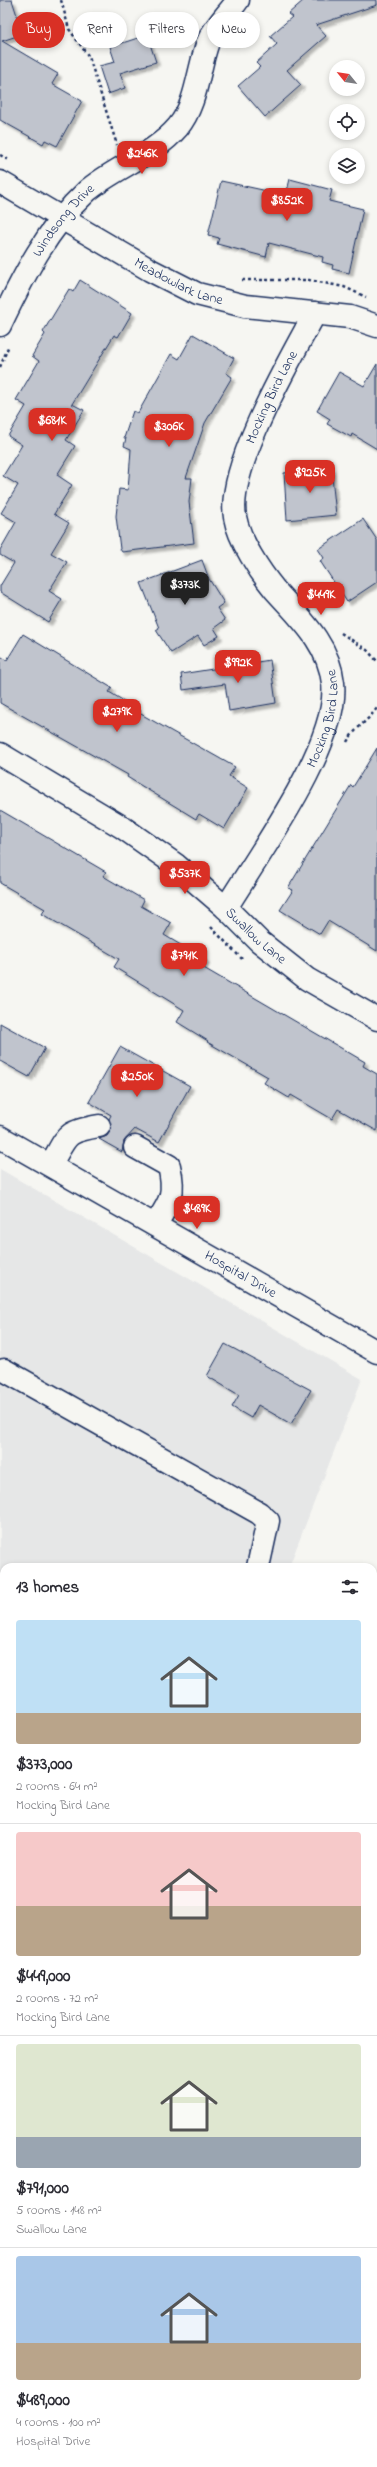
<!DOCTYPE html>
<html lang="en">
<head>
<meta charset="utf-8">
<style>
  body { margin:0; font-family:"Indie Flower",sans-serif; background:#f7f7f7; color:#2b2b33; height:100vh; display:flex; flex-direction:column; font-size:15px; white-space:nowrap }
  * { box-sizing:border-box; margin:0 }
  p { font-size:13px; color:#7c7c81 }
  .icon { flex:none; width:22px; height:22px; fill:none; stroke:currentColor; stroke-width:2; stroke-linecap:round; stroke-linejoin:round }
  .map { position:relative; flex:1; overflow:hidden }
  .side { position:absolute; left:0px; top:1563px; width:377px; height:904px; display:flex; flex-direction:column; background:#fff; border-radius:12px 12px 0 0; box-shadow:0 2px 6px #0003 }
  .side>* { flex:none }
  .guide { position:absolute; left:12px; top:12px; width:353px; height:36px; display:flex; gap:8px }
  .needle { width:26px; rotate:300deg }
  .fabs { position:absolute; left:329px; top:60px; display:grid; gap:8px }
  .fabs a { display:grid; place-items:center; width:36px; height:36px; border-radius:50%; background:#fff; box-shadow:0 2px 6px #0003; font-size:20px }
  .price { position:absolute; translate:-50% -34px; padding:0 9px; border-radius:8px; background:#d93025; color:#fff; font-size:13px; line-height:26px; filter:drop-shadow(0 1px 2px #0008) }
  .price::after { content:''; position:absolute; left:50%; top:24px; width:12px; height:9px; margin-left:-6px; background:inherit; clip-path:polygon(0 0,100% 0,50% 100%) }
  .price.active { background:#222; color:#fff }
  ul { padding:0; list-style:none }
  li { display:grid; align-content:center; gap:8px; height:212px; padding:0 16px }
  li+li { border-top:1px solid #e1e1e2 }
  li span { display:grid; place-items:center; height:124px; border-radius:4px; color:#555 }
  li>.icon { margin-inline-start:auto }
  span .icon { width:72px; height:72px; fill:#fffc; stroke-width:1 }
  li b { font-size:17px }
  h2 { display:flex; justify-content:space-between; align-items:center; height:48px; padding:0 16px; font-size:17px }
  .pill { padding:0 14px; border-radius:18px; background:#fff; box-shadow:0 2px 6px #0003; font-size:14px; line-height:36px }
  .pill.active { background:#d93025; color:#fff }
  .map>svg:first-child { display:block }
  .built { fill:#e6e7e7 }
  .forest { fill:url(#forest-firs); stroke:#78849e }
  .building { fill:#c0c4cd; stroke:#1b2f5e; filter:url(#shadow) }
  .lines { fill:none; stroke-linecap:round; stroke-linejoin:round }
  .minor-casing { stroke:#1b2f5e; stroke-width:25 }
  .path { stroke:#1b2f5e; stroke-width:2.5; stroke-dasharray:3 3; stroke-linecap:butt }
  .minor { stroke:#f6f6f2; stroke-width:22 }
  .labels { text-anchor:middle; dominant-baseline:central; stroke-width:3; stroke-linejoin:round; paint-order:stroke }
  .street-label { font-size:14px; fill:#1b2f5e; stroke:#f6f6f2 }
</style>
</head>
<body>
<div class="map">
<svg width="377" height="2467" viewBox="0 0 377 2467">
  <defs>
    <pattern id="forest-firs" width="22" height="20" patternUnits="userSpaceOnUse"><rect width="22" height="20" fill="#d6d9dd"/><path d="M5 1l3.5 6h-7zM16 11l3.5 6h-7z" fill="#b7bbc0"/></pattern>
    <filter id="shadow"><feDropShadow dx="3.5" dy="3.5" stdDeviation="1" flood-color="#0004"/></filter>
  </defs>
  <rect width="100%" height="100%" fill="#f6f6f2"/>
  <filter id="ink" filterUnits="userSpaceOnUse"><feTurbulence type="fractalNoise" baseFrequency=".025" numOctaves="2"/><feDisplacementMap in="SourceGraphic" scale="8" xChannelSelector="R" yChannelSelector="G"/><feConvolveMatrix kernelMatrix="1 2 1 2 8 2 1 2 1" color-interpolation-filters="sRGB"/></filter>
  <g filter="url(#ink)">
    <path class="built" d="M 0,1169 L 362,1379 L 289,1567 L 4,1567 L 4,2162 L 0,2159 Z"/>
    <path class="forest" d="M 373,2016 L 377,2018 L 377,2387 L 373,2384 Z"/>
    <path class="building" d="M 0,0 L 12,0 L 23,34 L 2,41 L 58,74 L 52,84 L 82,101 L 57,146 L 45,140 L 43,144 L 0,120 Z
      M 304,0 L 377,0 L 377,5 L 316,25 L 326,36 L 287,70 L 301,85 L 265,117 L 238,86 L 260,67 L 256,63 L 277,44 L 270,36 L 292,17 L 288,14 Z
      M 147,35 L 156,62 L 120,73 L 125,88 L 108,94 L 99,66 L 115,62 L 110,47 Z
      M 290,179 L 332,190 L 329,201 L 363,209 L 349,273 L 332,269 L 333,265 L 322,262 L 323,257 L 269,243 L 266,257 L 217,244 L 219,238 L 208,235 L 221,181 L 286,195 Z
      M 80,280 L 132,313 L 118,337 L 114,335 L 72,404 L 84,410 L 66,440 L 75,446 L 57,475 L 72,485 L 54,514 L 69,523 L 51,553 L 67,562 L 49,591 L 62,599 L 48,622 L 0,592 L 0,586 L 14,563 L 0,555 L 0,550 L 16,522 L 1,513 L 18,485 L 3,476 L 22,445 L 8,436 L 26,406 L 16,400 L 39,361 L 32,356 L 45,334 L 43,332 L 69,289 L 73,292 Z
      M 193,334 L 234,358 L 226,373 L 232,377 L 205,423 L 186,478 L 192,478 L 189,502 L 194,543 L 122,552 L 120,549 L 116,516 L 119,489 L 128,490 L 131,449 L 124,446 L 126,438 L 124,438 L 133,411 L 138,413 L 171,354 L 179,359 Z
      M 377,364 L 377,449 L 352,434 L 351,437 L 327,424 L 330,419 L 317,411 L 339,372 L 364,386 Z
      M 331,467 L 336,515 L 287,520 L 284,473 Z
      M 363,519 L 377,540 L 377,582 L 347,602 L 320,561 L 324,558 L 318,549 Z
      M 202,560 L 209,579 L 224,603 L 217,608 L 225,620 L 214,628 L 219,636 L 204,645 L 198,636 L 171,653 L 156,630 L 159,628 L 141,583 Z
      M 23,634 L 112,688 L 109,692 L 141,711 L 139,713 L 235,767 L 229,776 L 248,788 L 224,829 L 199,814 L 196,819 L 127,777 L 128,775 L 0,703 L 0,656 L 7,660 Z
      M 270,660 L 276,703 L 229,711 L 225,684 L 183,690 L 181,674 Z
      M 377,748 L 377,951 L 328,921 L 320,934 L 280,910 L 293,890 L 288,888 L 351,785 L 353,787 Z
      M 0,810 L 106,872 L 103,876 L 144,900 L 141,906 L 171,923 L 164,935 L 206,960 L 202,967 L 365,1062 L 363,1066 L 377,1074 L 377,1131 L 338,1109 L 332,1119 L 291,1095 L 289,1098 L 264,1083 L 268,1077 L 207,1042 L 208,1041 L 177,1022 L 184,1010 L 114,967 L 119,959 L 42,914 L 45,909 L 0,883 Z
      M 0,1023 L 45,1048 L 29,1077 L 0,1061 Z
      M 120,1047 L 190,1086 L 159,1142 L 135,1129 L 124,1141 L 122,1152 L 99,1139 L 107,1136 L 111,1130 L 109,1119 L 111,1115 L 89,1102 Z
      M 225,1344 L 311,1390 L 291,1424 L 258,1405 L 251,1418 L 232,1407 L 239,1395 L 207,1376 Z"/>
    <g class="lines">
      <defs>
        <g id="minor">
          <path id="s1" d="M 0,182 L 150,270 L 197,294 L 245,306 L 350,317 L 377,326"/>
          <path id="s2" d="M 0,325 C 23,277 47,228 87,191 C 115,167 153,156 178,127 C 197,104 198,69 208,42 C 214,27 229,13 238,0"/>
          <path id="s3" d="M 0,754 L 122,827 L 176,865 L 226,908 L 259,941 L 307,979 L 377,1019"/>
          <path id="s4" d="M 226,908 C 258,855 340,743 333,683 C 329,644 300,618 275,590 C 260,572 239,540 235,517 C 226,468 291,358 315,313"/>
          <path id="s5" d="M 0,1137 L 377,1352"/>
          <path d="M 135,1147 L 169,1166 C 176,1195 170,1202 155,1225"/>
          <path d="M 51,1164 C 68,1135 64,1132 99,1126"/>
          <path d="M 4,1370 L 259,1513 L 268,1521 L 258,1567"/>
          <path d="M 373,1833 L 377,1835"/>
          <path d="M 0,2041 L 4,2038"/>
          <path d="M 0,2216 L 4,2210"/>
          <path d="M 0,2344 L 4,2346"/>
          <path d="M 206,2463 L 213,2467"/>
          <path d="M 328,2467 L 330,2463"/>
        </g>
      </defs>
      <use href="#minor" class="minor-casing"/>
      <path class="path" d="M 61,0 L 69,29 L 89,57 L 117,145
        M 0,155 L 9,160
        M 242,280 L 309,280 L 344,287 L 366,297
        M 0,367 L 9,345
        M 341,633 L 367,650 L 377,661
        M 347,742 C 355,728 368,721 377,708
        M 211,927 L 242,959"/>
      <use href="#minor" class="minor"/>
    </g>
  </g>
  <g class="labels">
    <g class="street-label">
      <text stroke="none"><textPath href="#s2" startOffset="123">Windsong Drive</textPath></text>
      <text stroke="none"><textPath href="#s1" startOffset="205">Meadowlark Lane</textPath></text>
      <text stroke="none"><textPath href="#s4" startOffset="575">Mocking Bird Lane</textPath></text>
      <text stroke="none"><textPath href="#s4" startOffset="215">Mocking Bird Lane</textPath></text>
      <text stroke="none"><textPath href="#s3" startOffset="315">Swallow Lane</textPath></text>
      <text stroke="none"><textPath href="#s5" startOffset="277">Hospital Drive</textPath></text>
    </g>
  </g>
</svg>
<div class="fabs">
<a><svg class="needle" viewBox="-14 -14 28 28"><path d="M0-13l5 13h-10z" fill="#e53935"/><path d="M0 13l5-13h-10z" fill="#7c7c81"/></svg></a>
<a><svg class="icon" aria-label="locate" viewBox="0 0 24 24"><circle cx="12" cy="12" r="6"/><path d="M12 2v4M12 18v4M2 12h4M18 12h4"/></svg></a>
<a><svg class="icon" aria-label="layers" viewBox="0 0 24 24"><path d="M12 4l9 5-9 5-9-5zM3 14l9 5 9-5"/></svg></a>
</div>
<b class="price" style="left:142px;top:175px">$246K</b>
<b class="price" style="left:287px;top:222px">$852K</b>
<b class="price" style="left:52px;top:442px">$681K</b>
<b class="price" style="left:169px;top:448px">$306K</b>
<b class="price" style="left:310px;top:494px">$925K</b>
<b class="price active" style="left:185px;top:606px">$373K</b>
<b class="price" style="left:321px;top:616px">$449K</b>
<b class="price" style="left:238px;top:684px">$992K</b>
<b class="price" style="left:117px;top:733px">$279K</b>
<b class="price" style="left:185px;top:895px">$537K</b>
<b class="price" style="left:184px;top:977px">$791K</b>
<b class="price" style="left:137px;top:1098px">$250K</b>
<b class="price" style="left:197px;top:1230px">$489K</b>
<div class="guide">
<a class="pill active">Buy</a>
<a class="pill">Rent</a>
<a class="pill">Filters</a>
<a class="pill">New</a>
</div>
<section class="side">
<h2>13 homes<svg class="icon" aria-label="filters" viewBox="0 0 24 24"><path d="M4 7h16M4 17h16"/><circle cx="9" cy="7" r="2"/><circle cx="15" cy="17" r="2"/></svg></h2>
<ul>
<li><span style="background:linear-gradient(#bfe0f5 75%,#b9a48a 0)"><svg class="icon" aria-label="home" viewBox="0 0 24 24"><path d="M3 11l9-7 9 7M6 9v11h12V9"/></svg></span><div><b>$373,000</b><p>2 rooms · 64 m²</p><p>Mocking Bird Lane</p></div></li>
<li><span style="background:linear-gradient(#f6c9c9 60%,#b9a48a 0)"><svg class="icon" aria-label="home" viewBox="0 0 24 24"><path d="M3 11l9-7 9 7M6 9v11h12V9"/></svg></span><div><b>$449,000</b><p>2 rooms · 72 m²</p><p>Mocking Bird Lane</p></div></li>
<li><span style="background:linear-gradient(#dfe7d0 75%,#9aa5b1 0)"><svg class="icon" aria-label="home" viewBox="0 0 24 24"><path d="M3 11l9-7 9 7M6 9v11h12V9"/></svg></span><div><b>$791,000</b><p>5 rooms · 148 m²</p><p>Swallow Lane</p></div></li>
<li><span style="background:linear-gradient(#a9c7e8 70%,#b9a48a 0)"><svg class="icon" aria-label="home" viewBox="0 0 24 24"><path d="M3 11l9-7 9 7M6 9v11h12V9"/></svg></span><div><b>$489,000</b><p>4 rooms · 100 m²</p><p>Hospital Drive</p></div></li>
</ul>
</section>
</div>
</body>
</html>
